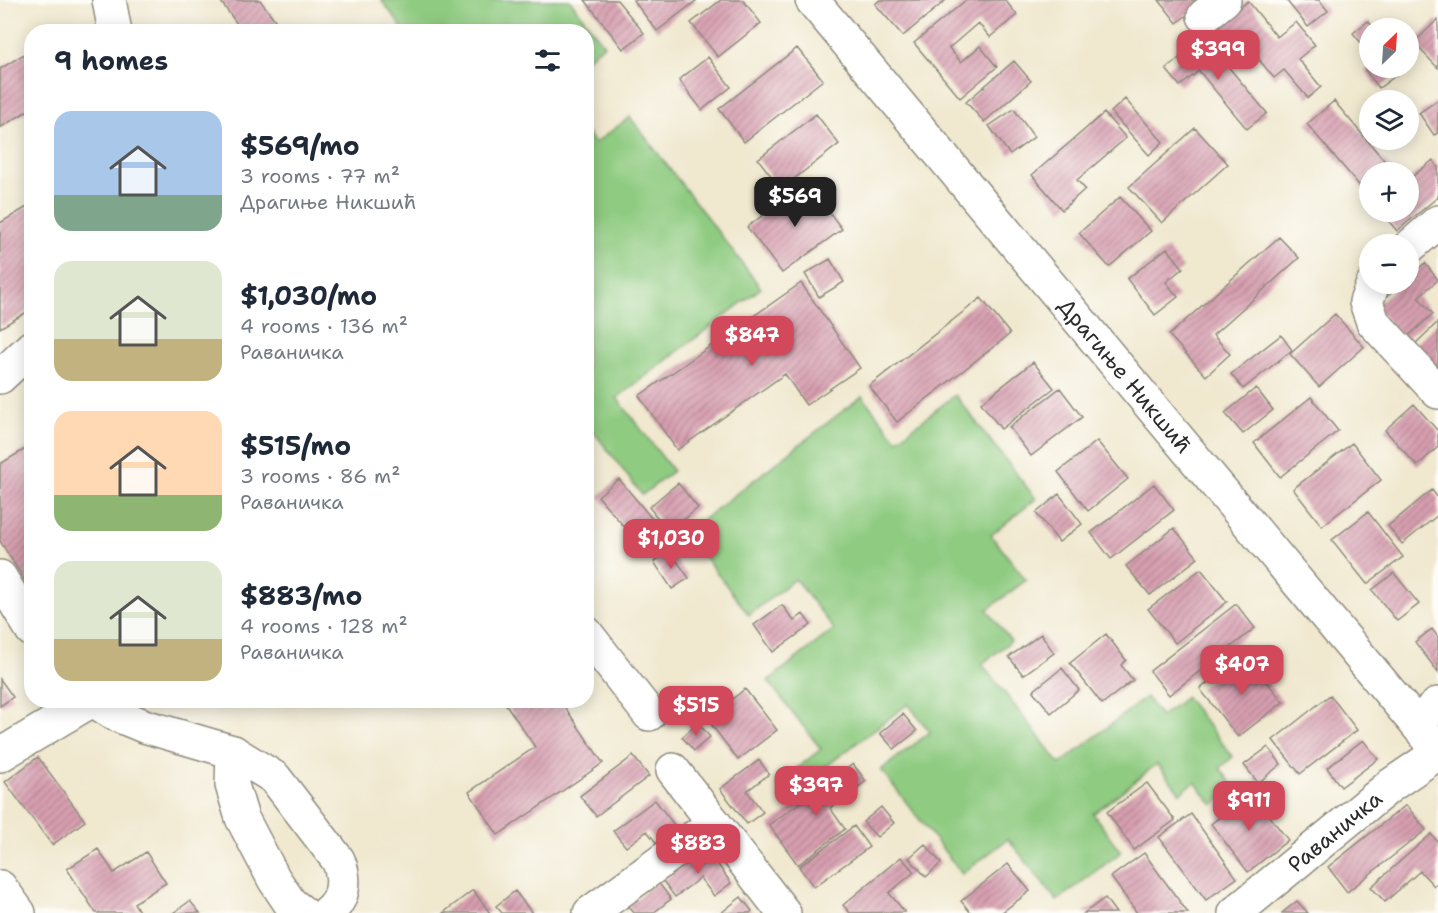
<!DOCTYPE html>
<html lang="en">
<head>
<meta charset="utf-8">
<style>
  body { margin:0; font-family:"Shantell Sans",sans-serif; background:#f6f6f7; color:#1f2937; height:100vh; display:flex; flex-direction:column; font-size:22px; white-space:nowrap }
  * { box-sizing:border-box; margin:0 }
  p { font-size:20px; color:#747a83 }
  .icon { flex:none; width:33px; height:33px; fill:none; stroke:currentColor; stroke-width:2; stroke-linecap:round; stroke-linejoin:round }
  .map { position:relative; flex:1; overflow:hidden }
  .drawer { position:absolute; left:24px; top:24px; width:570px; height:684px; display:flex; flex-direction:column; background:#fff; border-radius:24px; box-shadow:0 3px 15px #0003 }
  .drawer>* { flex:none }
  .needle { width:39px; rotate:25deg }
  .controls { position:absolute; left:1359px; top:18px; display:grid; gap:12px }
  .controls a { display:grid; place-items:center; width:60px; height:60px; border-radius:50%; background:#fff; box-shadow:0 3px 15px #0003; font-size:30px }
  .price { position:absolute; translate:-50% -51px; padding:0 14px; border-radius:12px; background:#d1495b; color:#fff; font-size:20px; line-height:39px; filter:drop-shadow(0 2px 3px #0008) }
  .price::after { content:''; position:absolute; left:50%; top:36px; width:18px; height:14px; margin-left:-9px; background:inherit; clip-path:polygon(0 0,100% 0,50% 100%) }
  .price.active { background:#222; color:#fff }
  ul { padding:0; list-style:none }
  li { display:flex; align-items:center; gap:18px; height:150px; padding:0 30px }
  li span { display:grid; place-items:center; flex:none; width:168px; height:120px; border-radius:18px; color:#555 }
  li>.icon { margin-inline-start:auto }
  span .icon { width:72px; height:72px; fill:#fffc; stroke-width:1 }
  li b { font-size:26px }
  h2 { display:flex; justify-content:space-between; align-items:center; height:72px; padding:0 30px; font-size:26px }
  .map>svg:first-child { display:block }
  .green { fill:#8fcb81; stroke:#5d7b56; stroke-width:1.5 }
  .building { fill:url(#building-hatch) }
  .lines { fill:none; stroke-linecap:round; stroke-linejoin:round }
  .minor-casing { stroke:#8e8a7d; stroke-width:36 }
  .minor { stroke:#fff; stroke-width:33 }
  .labels { text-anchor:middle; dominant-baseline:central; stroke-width:4.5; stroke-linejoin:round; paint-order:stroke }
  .street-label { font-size:22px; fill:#2b2b2b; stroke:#fdfcf7 }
</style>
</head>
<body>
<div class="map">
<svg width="1438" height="913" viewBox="0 0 1438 913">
  <defs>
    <pattern id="building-hatch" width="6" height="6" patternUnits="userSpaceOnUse" patternTransform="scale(1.5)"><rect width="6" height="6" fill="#d79fb0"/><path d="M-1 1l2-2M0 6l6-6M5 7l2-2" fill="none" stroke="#af828f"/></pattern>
  </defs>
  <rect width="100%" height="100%" fill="#fdfcf7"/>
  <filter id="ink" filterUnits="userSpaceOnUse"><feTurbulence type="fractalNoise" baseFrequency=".0167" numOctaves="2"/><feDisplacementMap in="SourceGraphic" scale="12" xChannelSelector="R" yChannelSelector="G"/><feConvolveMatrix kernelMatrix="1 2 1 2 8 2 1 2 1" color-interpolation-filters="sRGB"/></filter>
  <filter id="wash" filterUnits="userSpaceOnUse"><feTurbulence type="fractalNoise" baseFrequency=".008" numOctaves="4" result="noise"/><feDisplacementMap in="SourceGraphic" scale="24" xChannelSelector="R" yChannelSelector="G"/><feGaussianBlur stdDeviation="1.35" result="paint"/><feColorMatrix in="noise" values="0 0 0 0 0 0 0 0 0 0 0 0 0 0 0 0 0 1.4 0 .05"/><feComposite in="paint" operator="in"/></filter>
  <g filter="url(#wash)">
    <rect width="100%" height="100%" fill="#f0e8cf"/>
    <path class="green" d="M 381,0 L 570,0 L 604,45 L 587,59 L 586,32 L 396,31 L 402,27 Z
      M 630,117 L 761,288 L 617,398 L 673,471 L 642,495 L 587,423 L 587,133 L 595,143 Z
      M 955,395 L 1036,499 L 991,535 L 1026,580 L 987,610 L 1011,641 L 982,664 L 1060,764 L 1146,697 L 1161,716 L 1186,697 L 1233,757 L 1220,768 L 1235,788 L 1213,805 L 1195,782 L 1180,793 L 1157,764 L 1093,814 L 1121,852 L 1057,901 L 1008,839 L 962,874 L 881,770 L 930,732 L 908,704 L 786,797 L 777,784 L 821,749 L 768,681 L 834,629 L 795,579 L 749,615 L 686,533 L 862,396 L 897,440 Z"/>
    <g id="blocks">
      <path class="building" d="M 224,0 L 260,0 L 284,32 L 243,32 L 221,2 Z
        M 585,0 L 617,0 L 644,33 L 623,49 Z
        M 633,0 L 697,0 L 657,31 Z
        M 721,0 L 743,0 L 761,23 L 718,57 L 691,23 Z
        M 880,0 L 946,0 L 903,36 L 875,4 Z
        M 966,0 L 1005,0 L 1017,15 L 990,37 L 978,23 L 949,48 L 961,62 L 980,46 L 997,67 L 960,98 L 914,43 Z
        M 1159,0 L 1206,0 L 1177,23 Z
        M 1286,0 L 1319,0 L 1328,11 L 1308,27 Z
        M 1248,1 L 1277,37 L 1296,22 L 1315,45 L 1298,59 L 1321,87 L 1308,98 L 1284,70 L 1274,78 L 1243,40 L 1232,49 L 1215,28 Z
        M 1438,19 L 1438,68 L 1414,43 Z
        M 1368,21 L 1374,28 L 1370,28 L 1370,54 L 1353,33 Z
        M 1204,38 L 1267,113 L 1247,129 L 1199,71 L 1180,86 L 1166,69 Z
        M 797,48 L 823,80 L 744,142 L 719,109 Z
        M 32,49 L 32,108 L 0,128 L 0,69 Z
        M 708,57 L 731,87 L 702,110 L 679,80 Z
        M 1014,61 L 1031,81 L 984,122 L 966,102 Z
        M 1370,68 L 1406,68 L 1379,88 L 1365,70 Z
        M 1125,99 L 1163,142 L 1149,155 L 1111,112 Z
        M 1438,100 L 1438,133 L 1434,135 L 1419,113 Z
        M 1334,101 L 1394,172 L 1370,172 L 1370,198 L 1307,124 Z
        M 1014,109 L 1034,137 L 1010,155 L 989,126 Z
        M 1104,113 L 1126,138 L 1077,180 L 1085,189 L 1062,210 L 1032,175 Z
        M 816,114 L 839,144 L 781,189 L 758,159 Z
        M 1195,128 L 1228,164 L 1162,223 L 1129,187 Z
        M 1433,160 L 1438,167 L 1438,197 L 1397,231 L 1381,212 L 1408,212 L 1408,180 Z
        M 807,183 L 842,229 L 782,273 L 747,227 Z
        M 1120,197 L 1151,231 L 1109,267 L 1079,233 Z
        M 32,204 L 32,309 L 0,328 L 0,223 Z
        M 1279,237 L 1299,258 L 1213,335 L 1230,354 L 1206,376 L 1169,335 Z
        M 1167,248 L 1183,268 L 1166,282 L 1178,297 L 1155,315 L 1127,279 Z
        M 830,259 L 844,282 L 819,297 L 805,274 Z
        M 1425,263 L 1438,280 L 1418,297 L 1433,314 L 1404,340 L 1375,306 L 1401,284 L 1408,284 L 1408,277 Z
        M 801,283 L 860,368 L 806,405 L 785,374 L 677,450 L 639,396 Z
        M 981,298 L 1010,334 L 897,422 L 869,386 Z
        M 1335,314 L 1364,347 L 1319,387 L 1290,354 Z
        M 1438,322 L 1438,369 L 1414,345 Z
        M 1281,335 L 1292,350 L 1243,389 L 1231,374 Z
        M 1033,362 L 1054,388 L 1001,429 L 981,403 Z
        M 1060,388 L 1082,417 L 1031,456 L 1009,427 Z
        M 1256,388 L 1273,410 L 1243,434 L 1225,413 Z
        M 1311,397 L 1338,431 L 1280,477 L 1254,443 Z
        M 1414,404 L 1438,431 L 1438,447 L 1417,466 L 1385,430 Z
        M 1097,441 L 1128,479 L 1088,511 L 1058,472 Z
        M 1352,443 L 1381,480 L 1322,526 L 1293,489 Z
        M 32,445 L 32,592 L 0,541 L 0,464 Z
        M 619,479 L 663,532 L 643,549 L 598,496 Z
        M 678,483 L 698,508 L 669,532 L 649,507 Z
        M 1154,484 L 1174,510 L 1111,559 L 1091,533 Z
        M 1432,490 L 1438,498 L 1438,515 L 1402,544 L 1388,526 Z
        M 1059,494 L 1082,524 L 1059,542 L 1036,513 Z
        M 1368,512 L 1403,557 L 1367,584 L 1332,540 Z
        M 1174,528 L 1198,558 L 1150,595 L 1126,566 Z
        M 670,551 L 689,578 L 672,589 L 654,562 Z
        M 1201,569 L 1227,602 L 1175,643 L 1148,609 Z
        M 1394,573 L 1419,604 L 1397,621 L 1372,590 Z
        M 1236,604 L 1255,628 L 1169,695 L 1150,671 Z
        M 782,605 L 794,621 L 803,614 L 811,625 L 773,652 L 754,625 Z
        M 1432,629 L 1438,637 L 1438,672 L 1415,642 Z
        M 1041,634 L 1054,653 L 1023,675 L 1009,657 Z
        M 1106,634 L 1126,660 L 1121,665 L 1133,680 L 1102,704 L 1070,663 Z
        M 1245,654 L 1283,702 L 1238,737 L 1200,689 Z
        M 1062,668 L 1079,690 L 1051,713 L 1033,691 Z
        M 0,679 L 13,697 L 0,706 Z
        M 745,689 L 777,730 L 738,760 L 707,719 Z
        M 1330,695 L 1357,730 L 1300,774 L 1273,740 Z
        M 503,700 L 560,700 L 603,763 L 498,835 L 469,792 L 535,747 Z
        M 903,714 L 917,731 L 894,749 L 880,733 Z
        M 698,723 L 710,737 L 694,751 L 682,737 Z
        M 1363,740 L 1378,759 L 1341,787 L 1327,768 Z
        M 1268,747 L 1281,764 L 1258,783 L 1244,765 Z
        M 633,756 L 649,776 L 596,816 L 580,796 Z
        M 38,757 L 85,821 L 52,845 L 5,782 Z
        M 759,760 L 769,774 L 747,791 L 763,812 L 747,824 L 720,789 Z
        M 853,764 L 866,781 L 830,808 L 845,829 L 798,865 L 769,825 Z
        M 1147,783 L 1175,820 L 1134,850 L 1107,812 Z
        M 1251,792 L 1288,840 L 1248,872 L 1211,824 Z
        M 655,800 L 681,834 L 661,849 L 647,831 L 626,847 L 613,831 Z
        M 1406,805 L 1426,830 L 1347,892 L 1328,867 Z
        M 881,807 L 894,823 L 877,837 L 863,822 Z
        M 1191,814 L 1237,878 L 1206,900 L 1159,837 Z
        M 854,826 L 869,847 L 814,887 L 799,867 Z
        M 1431,834 L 1438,842 L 1438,882 L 1434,886 L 1420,871 L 1385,902 L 1371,887 Z
        M 925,844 L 941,863 L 926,877 L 909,858 Z
        M 706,848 L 731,883 L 714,896 L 700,878 L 675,897 L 663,881 Z
        M 98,849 L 114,873 L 146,852 L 166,883 L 134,903 L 140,913 L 96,913 L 67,869 Z
        M 1144,853 L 1188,913 L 1137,913 L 1111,877 Z
        M 901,857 L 914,872 L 889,893 L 905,912 L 850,913 L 843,905 Z
        M 1008,864 L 1030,891 L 1001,913 L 971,913 L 961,901 Z
        M 658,882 L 671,899 L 653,913 L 634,913 L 628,905 Z
        M 473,890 L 490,913 L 443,913 Z
        M 515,891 L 532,913 L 502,913 L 496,906 Z
        M 741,897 L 752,911 L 750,913 L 721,913 Z
        M 1105,898 L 1116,913 L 1084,913 Z
        M 190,901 L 200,913 L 173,913 Z
        M 1297,901 L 1308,913 L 1282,913 Z"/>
    </g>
  </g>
  <g filter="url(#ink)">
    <use href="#blocks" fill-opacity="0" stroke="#8e8a7d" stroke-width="1.5"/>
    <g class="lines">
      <defs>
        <g id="minor">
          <path d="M 109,0 L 115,32"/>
          <path id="s1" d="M 812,0 L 1438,750"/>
          <path d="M 1204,16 L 1224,0"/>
          <path d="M 1408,248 L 1438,222"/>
          <path d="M 1373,284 L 1366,302 L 1373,322 L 1438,392"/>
          <path d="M 0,377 L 32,347"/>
          <path d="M 0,577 L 32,630"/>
          <path d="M 586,633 L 649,714"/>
          <path d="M 93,700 L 115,714 L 144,726 L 233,752 L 275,778 L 338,860 C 346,879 345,899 327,913"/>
          <path d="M 1416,723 L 1438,704"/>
          <path d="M 233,752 L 232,785 L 242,818 L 274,879 L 290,903 L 303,913"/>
          <path d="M 0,755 L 92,700"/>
          <path d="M 673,770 L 784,913"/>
          <path d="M 0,887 L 19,913"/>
          <path d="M 590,913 L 714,823"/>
          <path id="s2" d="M 1235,913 L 1391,785 L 1438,753"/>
        </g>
      </defs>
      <use href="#minor" class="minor-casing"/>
      <use href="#minor" class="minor"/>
    </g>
  </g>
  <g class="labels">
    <g class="street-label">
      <text stroke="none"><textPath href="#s1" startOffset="489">Драгиње Никшић</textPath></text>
      <text stroke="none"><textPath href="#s2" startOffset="129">Раваничка</textPath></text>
    </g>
  </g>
</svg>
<div class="controls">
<a><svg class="needle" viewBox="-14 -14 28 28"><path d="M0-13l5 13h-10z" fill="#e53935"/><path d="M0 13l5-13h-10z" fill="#747a83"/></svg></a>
<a><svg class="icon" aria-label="layers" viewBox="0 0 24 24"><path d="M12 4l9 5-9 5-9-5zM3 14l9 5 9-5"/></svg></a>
<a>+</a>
<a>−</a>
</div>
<b class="price" style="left:1218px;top:81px">$399</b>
<b class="price active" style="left:795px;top:228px">$569</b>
<b class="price" style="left:752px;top:367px">$847</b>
<b class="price" style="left:671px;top:570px">$1,030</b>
<b class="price" style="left:1242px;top:696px">$407</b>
<b class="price" style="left:696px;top:737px">$515</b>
<b class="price" style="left:816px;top:817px">$397</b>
<b class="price" style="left:1249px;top:832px">$911</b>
<b class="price" style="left:698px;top:875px">$883</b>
<section class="drawer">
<h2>9 homes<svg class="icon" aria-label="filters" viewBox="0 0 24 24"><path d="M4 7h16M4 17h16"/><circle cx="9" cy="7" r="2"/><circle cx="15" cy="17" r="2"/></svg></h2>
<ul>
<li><span style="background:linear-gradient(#a9c7e8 70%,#7fa58c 0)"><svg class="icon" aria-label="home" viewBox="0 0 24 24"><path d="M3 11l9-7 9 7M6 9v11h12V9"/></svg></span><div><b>$569/mo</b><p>3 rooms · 77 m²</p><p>Драгиње Никшић</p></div></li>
<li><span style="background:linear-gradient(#dfe7d0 65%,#c2b280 0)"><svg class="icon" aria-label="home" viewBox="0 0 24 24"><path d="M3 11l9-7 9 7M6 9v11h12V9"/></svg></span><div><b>$1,030/mo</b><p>4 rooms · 136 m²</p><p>Раваничка</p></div></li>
<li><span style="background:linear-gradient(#ffd9b3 70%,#8fb573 0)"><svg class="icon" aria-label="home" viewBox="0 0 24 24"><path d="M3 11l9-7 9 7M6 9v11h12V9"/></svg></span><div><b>$515/mo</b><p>3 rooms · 86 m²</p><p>Раваничка</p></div></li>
<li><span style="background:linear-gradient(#dfe7d0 65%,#c2b280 0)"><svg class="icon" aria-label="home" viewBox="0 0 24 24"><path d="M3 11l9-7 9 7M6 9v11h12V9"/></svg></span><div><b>$883/mo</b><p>4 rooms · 128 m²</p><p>Раваничка</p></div></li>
</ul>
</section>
</div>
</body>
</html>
